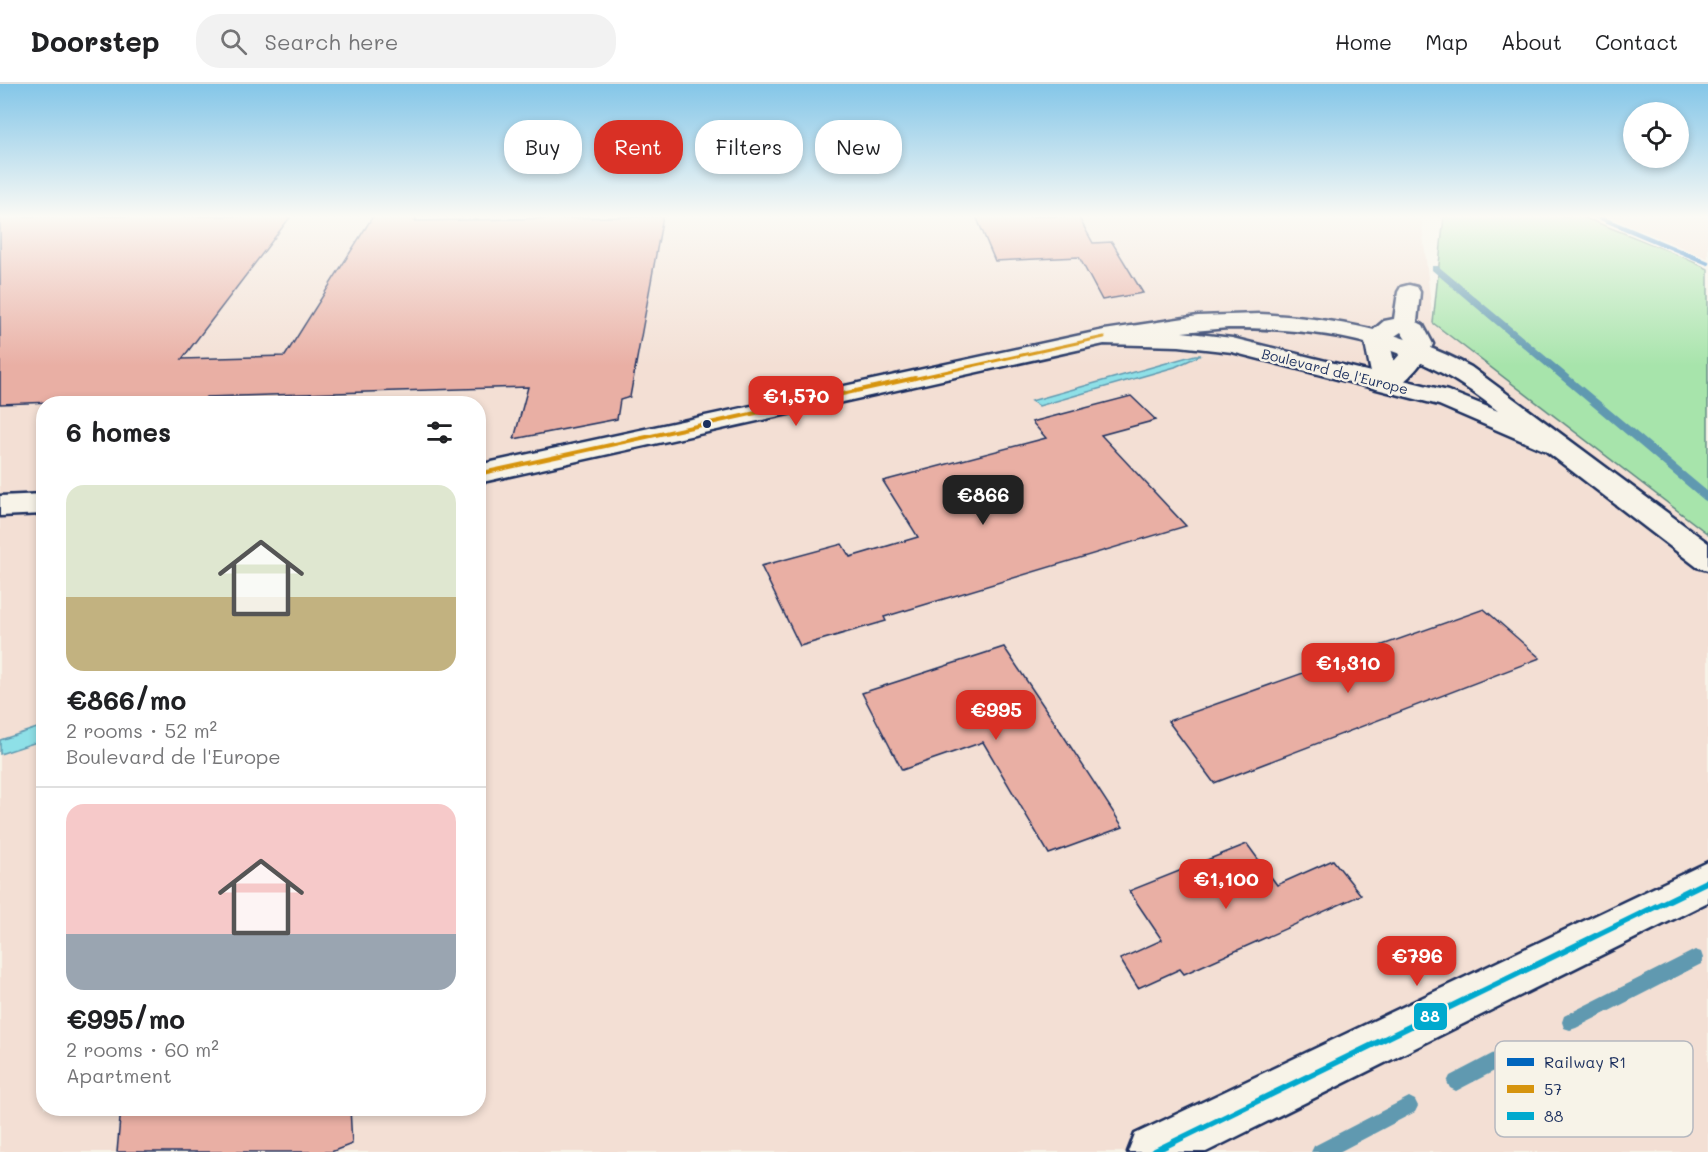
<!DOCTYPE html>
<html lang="en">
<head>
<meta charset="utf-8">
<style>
  body { margin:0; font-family:Mali,sans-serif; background:#f2f2f2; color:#202124; height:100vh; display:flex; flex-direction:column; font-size:22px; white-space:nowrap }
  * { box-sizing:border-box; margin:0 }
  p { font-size:20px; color:#757577 }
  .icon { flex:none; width:33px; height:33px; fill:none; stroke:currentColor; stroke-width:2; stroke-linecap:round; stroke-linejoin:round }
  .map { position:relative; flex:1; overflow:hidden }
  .side { position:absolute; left:36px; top:312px; width:450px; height:720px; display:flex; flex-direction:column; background:#fff; border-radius:24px; box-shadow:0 3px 9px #0003 }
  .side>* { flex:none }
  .top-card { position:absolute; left:504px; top:36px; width:570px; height:54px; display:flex; gap:12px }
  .fabs { position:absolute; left:1623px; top:18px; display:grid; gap:12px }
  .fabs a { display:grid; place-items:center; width:66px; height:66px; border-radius:50%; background:#fff; box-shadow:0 3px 9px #0003; font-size:30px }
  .price { position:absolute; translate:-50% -51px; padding:0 14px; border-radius:12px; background:#d93025; color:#fff; font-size:20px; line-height:39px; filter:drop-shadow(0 2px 3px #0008) }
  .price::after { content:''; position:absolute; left:50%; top:36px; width:18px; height:14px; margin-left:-9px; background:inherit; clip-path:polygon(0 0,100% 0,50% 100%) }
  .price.current { background:#222; color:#fff }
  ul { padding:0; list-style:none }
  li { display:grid; align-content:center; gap:12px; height:318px; padding:0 30px }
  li+li { border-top:2px solid #e0e0e0 }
  li span { display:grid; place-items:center; height:186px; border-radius:18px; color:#555 }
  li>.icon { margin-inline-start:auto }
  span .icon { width:108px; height:108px; fill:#fffc; stroke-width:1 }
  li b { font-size:26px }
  h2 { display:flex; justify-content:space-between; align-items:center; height:72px; padding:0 30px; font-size:26px }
  .tag { padding:0 21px; border-radius:24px; background:#fff; box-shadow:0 3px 9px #0003; font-size:21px; line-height:54px }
  .tag.current { background:#d93025; color:#fff }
  header { display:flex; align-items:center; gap:36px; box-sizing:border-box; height:84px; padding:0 30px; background:#fff; border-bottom:2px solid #e0e0e0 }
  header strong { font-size:28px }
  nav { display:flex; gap:33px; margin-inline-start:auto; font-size:21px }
  .search { width:420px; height:54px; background:#f2f2f2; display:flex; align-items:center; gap:15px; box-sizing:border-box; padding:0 21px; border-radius:24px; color:#757577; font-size:22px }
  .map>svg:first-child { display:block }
  .built { fill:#f3dfd4; fill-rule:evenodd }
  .green { fill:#a7e4ab; stroke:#618a84; stroke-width:1.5 }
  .water { fill:#8ee0e7; stroke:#6099b0; stroke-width:1.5 }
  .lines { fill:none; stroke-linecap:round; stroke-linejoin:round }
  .stream { fill:#6099b0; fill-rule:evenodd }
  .building { fill:#e9afa4; stroke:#1b2f5e; stroke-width:1.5 }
  .minor-casing { stroke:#1b2f5e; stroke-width:5 }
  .tertiary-casing { stroke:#1b2f5e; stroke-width:5 }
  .minor { fill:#f7f3e8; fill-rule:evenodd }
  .tertiary { fill:#f7f3e8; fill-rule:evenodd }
  .rail { stroke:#1b2f5e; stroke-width:3 }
  .bus-1-far1-casing { stroke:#f7f3e8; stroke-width:6 }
  .bus-1-casing { stroke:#f7f3e8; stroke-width:8 }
  .bus-2-casing { stroke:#f7f3e8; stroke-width:10 }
  .bus-1-far1 { stroke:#d6940e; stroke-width:3 }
  .bus-1 { stroke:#d6940e; stroke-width:4 }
  .bus-2 { stroke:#00a9ce; stroke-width:6 }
  .rail-1-casing { stroke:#f7f3e8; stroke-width:8 }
  .rail-1 { stroke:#0065bd; stroke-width:4.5 }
  .bus-dot { fill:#1b2f5e; stroke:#f7f3e8; stroke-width:2 }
  .labels { text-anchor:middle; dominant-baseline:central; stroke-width:5; stroke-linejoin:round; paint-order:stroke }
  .far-street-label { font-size:14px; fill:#1b2f5e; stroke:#f7f3e8 }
  .key { fill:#f7f3e8; stroke:#b5b8bf; stroke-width:1.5 }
  .key-label { font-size:16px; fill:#1b2f5e }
  .line-badge { stroke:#f7f3e8; stroke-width:2 }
  .badge-label { font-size:16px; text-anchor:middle; font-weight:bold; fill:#fff }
</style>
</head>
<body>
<header>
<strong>Doorstep</strong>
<div class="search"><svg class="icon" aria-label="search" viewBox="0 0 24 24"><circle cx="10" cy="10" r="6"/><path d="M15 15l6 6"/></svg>Search here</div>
<nav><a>Home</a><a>Map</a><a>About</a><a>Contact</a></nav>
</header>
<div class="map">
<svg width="1708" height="1068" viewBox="0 0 1708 1068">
  <rect width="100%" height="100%" fill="#f7f3e8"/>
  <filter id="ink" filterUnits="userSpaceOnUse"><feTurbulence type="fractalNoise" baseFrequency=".0167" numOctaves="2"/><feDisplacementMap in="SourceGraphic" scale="12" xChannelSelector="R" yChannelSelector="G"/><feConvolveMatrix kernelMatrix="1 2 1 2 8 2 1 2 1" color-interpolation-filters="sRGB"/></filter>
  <g filter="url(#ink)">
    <path class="built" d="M 0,132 L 1421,132 L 1433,239 L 1708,450 L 1708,1068 L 0,1068 ZM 44,320 L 478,320 L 478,1024 L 44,1024 Z
      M 1580,132 L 1704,132 L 1708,135 L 1708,185 L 1675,169 Z"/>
    <path class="green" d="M 1444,132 L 1580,132 L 1675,169 L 1708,185 L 1708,450 L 1433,239 Z"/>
    <path class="water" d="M 1195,271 L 1201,271 L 1175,283 L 1039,322 L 1031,317 Z
      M 43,642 L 43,656 L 0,670 L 0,656 Z"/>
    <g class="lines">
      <path class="stream" d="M 1432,182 L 1438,182 L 1708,408 L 1708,418 L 1704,416 L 1432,186 Z
        M 1695,866 L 1701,868 L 1703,874 L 1701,880 L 1576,944 L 1570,946 L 1564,944 L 1562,938 L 1564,932 Z
        M 1494,969 L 1500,972 L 1503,978 L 1500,984 L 1456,1007 L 1450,1004 L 1447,998 L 1450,992 Z
        M 1409,1013 L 1415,1016 L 1418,1022 L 1415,1028 L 1339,1068 L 1311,1068 L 1314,1062 Z"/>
    </g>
    <path class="building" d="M 0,132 L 291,132 L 182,275 L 285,272 L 373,132 L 418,132 L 415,137 L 663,132 L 630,313 L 620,316 L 617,335 L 514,355 L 528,303 L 206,313 L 201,320 L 104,320 L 106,316 L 0,320 Z
      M 976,132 L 1078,132 L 1093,159 L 1112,158 L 1143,209 L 1102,216 L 1079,173 L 995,177 Z
      M 1131,312 L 1156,336 L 1101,351 L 1186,442 L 884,533 L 886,537 L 800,562 L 761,482 L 842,460 L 850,473 L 918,453 L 883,397 L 1046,354 L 1032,338 Z
      M 1484,525 L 1540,574 L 1214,699 L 1168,637 Z
      M 1004,563 L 1061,648 L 1123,743 L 1049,770 L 983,658 L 902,686 L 862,609 Z
      M 1247,760 L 1277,801 L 1333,776 L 1361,811 L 1184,890 L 1180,885 L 1138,904 L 1120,875 L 1162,856 L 1129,807 Z
      M 121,1024 L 350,1024 L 352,1060 L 331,1068 L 117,1068 Z"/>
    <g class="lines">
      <defs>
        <path id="minor" d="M 1409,201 L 1417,203 L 1420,208 L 1417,238 L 1423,241 L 1433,260 C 1427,274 1409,295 1396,304 C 1390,308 1383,306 1377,304 L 1373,299 L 1364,254 L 1384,237 L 1394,235 L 1398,208 L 1401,203 ZM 1401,248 L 1409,260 L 1394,277 L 1389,256 Z
          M 1708,778 L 1708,818 L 1206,1068 L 1128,1068 L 1135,1050 Z"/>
        <path id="tertiary" d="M 1260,230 C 1333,234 1406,247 1471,283 L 1708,459 L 1708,486 L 1697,483 L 1546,367 L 1439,321 L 1232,268 L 1179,262 L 1104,260 L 478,399 L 478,381 L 1104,246 L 1198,232 ZM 1228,244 C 1330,244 1417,260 1498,327 L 1448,307 L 1232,254 L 1182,248 Z
          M 44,410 L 44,430 L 0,432 L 0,412 Z"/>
      </defs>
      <use href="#minor" class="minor-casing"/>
      <use href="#tertiary" class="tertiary-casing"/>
      <use href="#minor" class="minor"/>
      <use href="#tertiary" class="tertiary"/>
      <path class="rail" d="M 1596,132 L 1708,179"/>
      <defs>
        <path id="bus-1-far1" d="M 908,296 L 1104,253"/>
        <path id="bus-1" d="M 478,390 L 915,294"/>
        <path id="bus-2" d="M 1153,1068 L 1708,797"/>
      </defs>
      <use href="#bus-1-far1" class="bus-1-far1-casing"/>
      <use href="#bus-1" class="bus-1-casing"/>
      <use href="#bus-2" class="bus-2-casing"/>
      <use href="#bus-1-far1" class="bus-1-far1"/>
      <use href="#bus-1" class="bus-1"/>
      <use href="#bus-2" class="bus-2"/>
      <defs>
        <path id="rail-1" d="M 1596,132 L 1708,179"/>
      </defs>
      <use href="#rail-1" class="rail-1-casing"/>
      <use href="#rail-1" class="rail-1"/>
    </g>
  </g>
  <linearGradient id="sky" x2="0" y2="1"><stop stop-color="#84c6e8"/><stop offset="0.47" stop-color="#fbfaf5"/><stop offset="1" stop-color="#fbfaf5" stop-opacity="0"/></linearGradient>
  <rect width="1708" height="282" fill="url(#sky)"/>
  <circle class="bus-dot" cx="707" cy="340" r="5"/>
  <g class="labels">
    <g class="far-street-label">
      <text transform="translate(1335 287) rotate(14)">Boulevard de l'Europe</text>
    </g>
  </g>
  <rect x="1495" y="957" width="198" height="96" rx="9" class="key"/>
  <rect x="1507" y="974" width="27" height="8" fill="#0065bd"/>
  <rect x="1507" y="1001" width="27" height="8" fill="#d6940e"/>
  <rect x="1507" y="1028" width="27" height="8" fill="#00a9ce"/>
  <g class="key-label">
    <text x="1544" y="984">Railway R1</text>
    <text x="1544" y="1011">57</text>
    <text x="1544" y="1038">88</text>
  </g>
  <rect class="line-badge" x="1413" y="918" width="35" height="29" rx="6" fill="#00a9ce"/>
  <g class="badge-label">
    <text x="1430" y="938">88</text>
  </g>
</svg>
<div class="fabs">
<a><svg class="icon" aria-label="locate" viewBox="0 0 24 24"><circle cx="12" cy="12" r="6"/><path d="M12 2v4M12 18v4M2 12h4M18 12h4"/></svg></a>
</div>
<b class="price" style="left:796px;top:343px">€1,570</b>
<b class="price current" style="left:983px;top:442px">€866</b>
<b class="price" style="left:1348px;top:610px">€1,310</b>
<b class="price" style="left:996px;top:657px">€995</b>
<b class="price" style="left:1226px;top:826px">€1,100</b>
<b class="price" style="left:1417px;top:903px">€796</b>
<div class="top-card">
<a class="tag">Buy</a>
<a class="tag current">Rent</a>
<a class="tag">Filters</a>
<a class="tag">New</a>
</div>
<section class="side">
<h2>6 homes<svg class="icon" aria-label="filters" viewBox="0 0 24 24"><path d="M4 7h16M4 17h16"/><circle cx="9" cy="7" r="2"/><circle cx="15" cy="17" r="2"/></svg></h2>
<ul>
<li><span style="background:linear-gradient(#dfe7d0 60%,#c2b280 0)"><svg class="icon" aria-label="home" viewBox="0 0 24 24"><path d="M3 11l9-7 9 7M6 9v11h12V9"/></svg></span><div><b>€866/mo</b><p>2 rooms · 52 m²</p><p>Boulevard de l'Europe</p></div></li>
<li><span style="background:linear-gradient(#f6c9c9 70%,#9aa5b1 0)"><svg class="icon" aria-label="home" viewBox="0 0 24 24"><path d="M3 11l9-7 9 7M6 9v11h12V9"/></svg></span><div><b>€995/mo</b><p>2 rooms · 60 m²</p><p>Apartment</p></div></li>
</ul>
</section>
</div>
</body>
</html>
